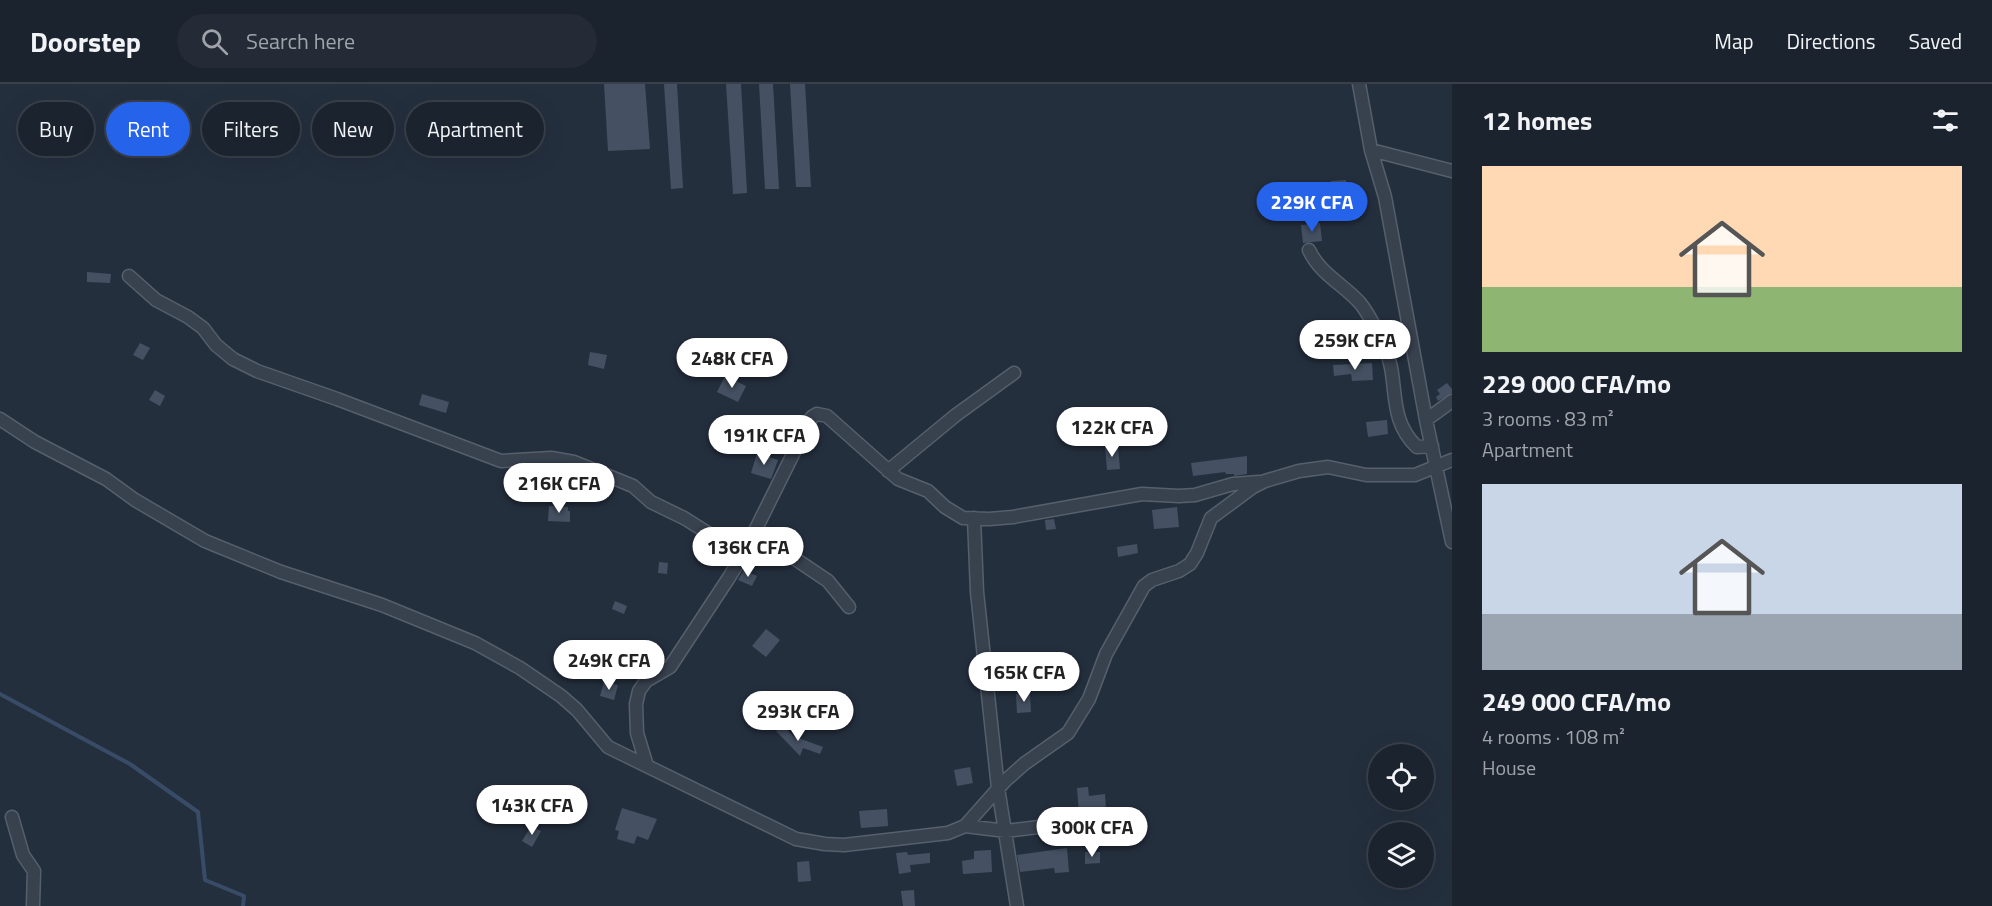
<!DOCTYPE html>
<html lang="en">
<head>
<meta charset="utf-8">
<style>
  body { margin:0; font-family:"Titillium Web",sans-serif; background:#242b36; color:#f1f3f6; height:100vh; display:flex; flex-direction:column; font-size:22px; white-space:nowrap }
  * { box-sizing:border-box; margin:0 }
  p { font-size:20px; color:#a0a4aa }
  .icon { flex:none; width:33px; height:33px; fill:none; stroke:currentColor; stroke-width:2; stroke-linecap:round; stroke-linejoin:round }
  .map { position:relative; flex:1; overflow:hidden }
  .panel { display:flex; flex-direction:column; background:#1b232e; width:540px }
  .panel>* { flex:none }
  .guide { position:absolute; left:18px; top:18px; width:570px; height:54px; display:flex; gap:12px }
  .controls { position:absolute; left:1368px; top:660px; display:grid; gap:12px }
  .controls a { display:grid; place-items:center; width:66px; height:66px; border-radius:50%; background:#1b232e; box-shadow:0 6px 24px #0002,0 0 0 2px #39404a; font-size:30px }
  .price { position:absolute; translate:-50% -51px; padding:0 14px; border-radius:21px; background:#fff; color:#222; font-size:20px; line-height:39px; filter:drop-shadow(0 2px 3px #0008) }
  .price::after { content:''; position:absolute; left:50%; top:36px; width:18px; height:14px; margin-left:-9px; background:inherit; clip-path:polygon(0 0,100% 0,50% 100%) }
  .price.current { background:#2563eb; color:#fff }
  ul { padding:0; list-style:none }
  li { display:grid; align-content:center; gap:12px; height:318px; padding:0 30px }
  li span { display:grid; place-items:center; height:186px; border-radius:0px; color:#555 }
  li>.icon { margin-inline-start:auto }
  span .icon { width:108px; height:108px; fill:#fffc; stroke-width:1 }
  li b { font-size:26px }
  h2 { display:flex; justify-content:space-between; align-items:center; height:72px; padding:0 30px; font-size:26px }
  .tag { padding:0 21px; border-radius:27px; background:#1b232e; box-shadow:0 6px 24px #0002,0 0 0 2px #39404a; font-size:21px; line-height:54px }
  .tag.current { background:#2563eb; color:#fff }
  header { display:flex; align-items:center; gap:36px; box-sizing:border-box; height:84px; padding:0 30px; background:#1b232e; border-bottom:2px solid #39404a }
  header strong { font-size:28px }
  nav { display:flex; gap:33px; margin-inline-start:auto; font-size:21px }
  .search { width:420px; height:54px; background:#242b36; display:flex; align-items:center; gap:15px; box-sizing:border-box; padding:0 21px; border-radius:33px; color:#a0a4aa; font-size:22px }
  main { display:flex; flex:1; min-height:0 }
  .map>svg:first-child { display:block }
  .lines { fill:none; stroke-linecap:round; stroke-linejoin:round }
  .stream { stroke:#394c67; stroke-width:4 }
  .building { fill:#455162 }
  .minor-casing { stroke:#565f6c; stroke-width:15 }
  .minor { stroke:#38414e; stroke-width:12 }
</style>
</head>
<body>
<header>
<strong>Doorstep</strong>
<div class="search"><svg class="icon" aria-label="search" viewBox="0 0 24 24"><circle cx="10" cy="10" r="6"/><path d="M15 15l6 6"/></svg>Search here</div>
<nav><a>Map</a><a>Directions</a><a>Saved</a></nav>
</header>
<main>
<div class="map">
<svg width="1452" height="822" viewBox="0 0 1452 822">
  <rect width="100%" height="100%" fill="#242f3e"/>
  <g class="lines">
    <path class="stream" d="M 0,610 L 130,680 L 198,728 L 205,796 L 244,812 L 243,822"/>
  </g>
  <path class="building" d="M 604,0 L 645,0 L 650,65 L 608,67 Z
    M 664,0 L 677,0 L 683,104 L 671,105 Z
    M 726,0 L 741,0 L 747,109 L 733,110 Z
    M 759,0 L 773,0 L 779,105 L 765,105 Z
    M 790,0 L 805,0 L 811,103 L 796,103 Z
    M 1346,96 L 1348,116 L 1334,118 L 1331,97 Z
    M 1320,139 L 1322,157 L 1303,159 L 1301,141 Z
    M 87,188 L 111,190 L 110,199 L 87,198 Z
    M 140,259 L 150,264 L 143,276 L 133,271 Z
    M 590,268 L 607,271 L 604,285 L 588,281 Z
    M 1372,279 L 1373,296 L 1352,297 L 1351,290 L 1334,292 L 1333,281 Z
    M 725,292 L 746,302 L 738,318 L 717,308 Z
    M 1447,299 L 1452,305 L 1452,309 L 1438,317 L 1436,313 L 1440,310 L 1437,306 Z
    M 155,306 L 165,312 L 160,322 L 149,316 Z
    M 422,310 L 449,318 L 446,329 L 419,321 Z
    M 1387,336 L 1388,350 L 1368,353 L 1366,338 Z
    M 1118,362 L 1120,385 L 1107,386 L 1105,363 Z
    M 757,369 L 778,376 L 771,395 L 751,389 Z
    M 1247,372 L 1247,390 L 1234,392 L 1234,390 L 1226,390 L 1225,388 L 1193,392 L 1191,379 Z
    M 557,384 L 571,389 L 566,403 L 552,399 Z
    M 549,422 L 568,423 L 568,427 L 570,427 L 570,438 L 548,437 Z
    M 1177,423 L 1179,443 L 1154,445 L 1152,426 Z
    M 1054,435 L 1056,445 L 1046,446 L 1045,436 Z
    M 698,456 L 708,462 L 704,470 L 693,464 Z
    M 1137,460 L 1138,469 L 1118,473 L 1117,463 Z
    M 659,478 L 668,479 L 667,490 L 658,489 Z
    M 744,486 L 757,492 L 752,502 L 738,496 Z
    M 615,517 L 627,522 L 624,530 L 612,525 Z
    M 766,545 L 780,556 L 766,573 L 752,562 Z
    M 604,598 L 618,601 L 614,616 L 600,612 Z
    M 1030,609 L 1031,628 L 1017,629 L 1016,610 Z
    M 783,641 L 793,652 L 823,663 L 820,670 L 803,664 L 800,672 L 776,647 Z
    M 970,683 L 973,699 L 957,702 L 954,686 Z
    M 1088,703 L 1089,712 L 1105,710 L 1106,726 L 1079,730 L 1077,704 Z
    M 622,724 L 657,735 L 648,756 L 637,752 L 634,760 L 617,755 L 619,747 L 615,746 Z
    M 887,725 L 888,742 L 861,744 L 859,727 Z
    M 531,742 L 541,747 L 532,763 L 522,757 Z
    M 1067,764 L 1069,788 L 1055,789 L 1054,784 L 1020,788 L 1017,771 Z
    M 991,766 L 992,788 L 963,790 L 962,777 L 974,775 L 974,767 Z
    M 907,768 L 908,771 L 930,769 L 930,779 L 910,781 L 911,788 L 899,790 L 896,769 Z
    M 1085,768 L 1100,768 L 1100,779 L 1085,780 Z
    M 809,777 L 811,797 L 798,798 L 797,778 Z
    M 914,806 L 915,822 L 903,822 L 901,807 Z"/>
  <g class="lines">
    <defs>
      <path id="minor" d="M 1359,0 L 1371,66 L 1385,113 L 1426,336 L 1452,458
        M 1371,66 L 1452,87
        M 1309,166 C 1320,190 1343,200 1360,219 C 1370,231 1378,249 1385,264 C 1400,297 1386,334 1417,363 L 1432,362
        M 129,192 L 156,216 L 188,233 L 203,244 L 216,261 L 233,275 L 257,287 L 337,315 L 501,377 L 551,374 L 574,378 L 633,402 L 651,418 L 684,434 L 743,471
        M 0,335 L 35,358 L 106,395 L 135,416 L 205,457 L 281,488 L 382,521 L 475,559 L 520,584 L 561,612 L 577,626 L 608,663 L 796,755 L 825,760 L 844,761 L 948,749 L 965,742 L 1005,697 L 1024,680 L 1068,649 L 1089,615 L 1106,570 L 1144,502 L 1152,496 L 1179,487 L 1190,480 L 1197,469 L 1211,434 L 1253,403 L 1265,397 L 1299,387 L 1328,383 L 1366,391 L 1415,391 L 1452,376
        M 1426,336 L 1452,317
        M 888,387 L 956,331 L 1014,289
        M 974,434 L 977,508 L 998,704 L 1017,822
        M 752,449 L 776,462 L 828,497 L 849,523
        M 647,682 L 637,649 L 636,620 L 639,607 L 646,597 L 670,583 L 728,495 L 743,471 L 808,340 L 812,333 L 817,330 L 827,332 L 898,395 L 928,407 L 945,423 L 963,434 L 989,435 L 1013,433 L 1142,410 L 1179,412 L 1195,411 L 1233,400 L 1259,398
        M 12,733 L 23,771 L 34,787 L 33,822
        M 965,742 L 1006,747 L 1113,734"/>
    </defs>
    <use href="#minor" class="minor-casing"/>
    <use href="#minor" class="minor"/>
  </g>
</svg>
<div class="controls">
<a><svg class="icon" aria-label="locate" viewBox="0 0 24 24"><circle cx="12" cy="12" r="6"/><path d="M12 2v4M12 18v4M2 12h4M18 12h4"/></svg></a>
<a><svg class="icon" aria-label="layers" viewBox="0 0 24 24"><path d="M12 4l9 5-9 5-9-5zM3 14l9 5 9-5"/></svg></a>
</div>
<b class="price current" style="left:1312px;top:149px">229K CFA</b>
<b class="price" style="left:1355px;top:287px">259K CFA</b>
<b class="price" style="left:732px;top:305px">248K CFA</b>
<b class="price" style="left:1112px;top:374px">122K CFA</b>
<b class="price" style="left:764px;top:382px">191K CFA</b>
<b class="price" style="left:559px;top:430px">216K CFA</b>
<b class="price" style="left:748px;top:494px">136K CFA</b>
<b class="price" style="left:609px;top:607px">249K CFA</b>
<b class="price" style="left:1024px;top:619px">165K CFA</b>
<b class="price" style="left:798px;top:658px">293K CFA</b>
<b class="price" style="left:532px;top:752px">143K CFA</b>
<b class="price" style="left:1092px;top:774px">300K CFA</b>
<div class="guide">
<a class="tag">Buy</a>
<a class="tag current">Rent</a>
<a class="tag">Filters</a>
<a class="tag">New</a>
<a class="tag">Apartment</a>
</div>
</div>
<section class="panel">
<h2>12 homes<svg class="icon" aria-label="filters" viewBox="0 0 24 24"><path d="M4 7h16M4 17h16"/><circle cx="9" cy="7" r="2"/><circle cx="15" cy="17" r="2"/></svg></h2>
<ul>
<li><span style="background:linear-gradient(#ffd9b3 65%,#8fb573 0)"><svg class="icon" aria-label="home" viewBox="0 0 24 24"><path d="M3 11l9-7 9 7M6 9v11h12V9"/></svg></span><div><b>229 000 CFA/mo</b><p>3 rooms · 83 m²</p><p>Apartment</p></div></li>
<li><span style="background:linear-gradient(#c9d6e8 70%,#9aa5b1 0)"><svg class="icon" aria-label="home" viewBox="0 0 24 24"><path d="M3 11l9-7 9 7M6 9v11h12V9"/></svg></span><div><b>249 000 CFA/mo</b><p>4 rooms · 108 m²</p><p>House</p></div></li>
</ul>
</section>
</main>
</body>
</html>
